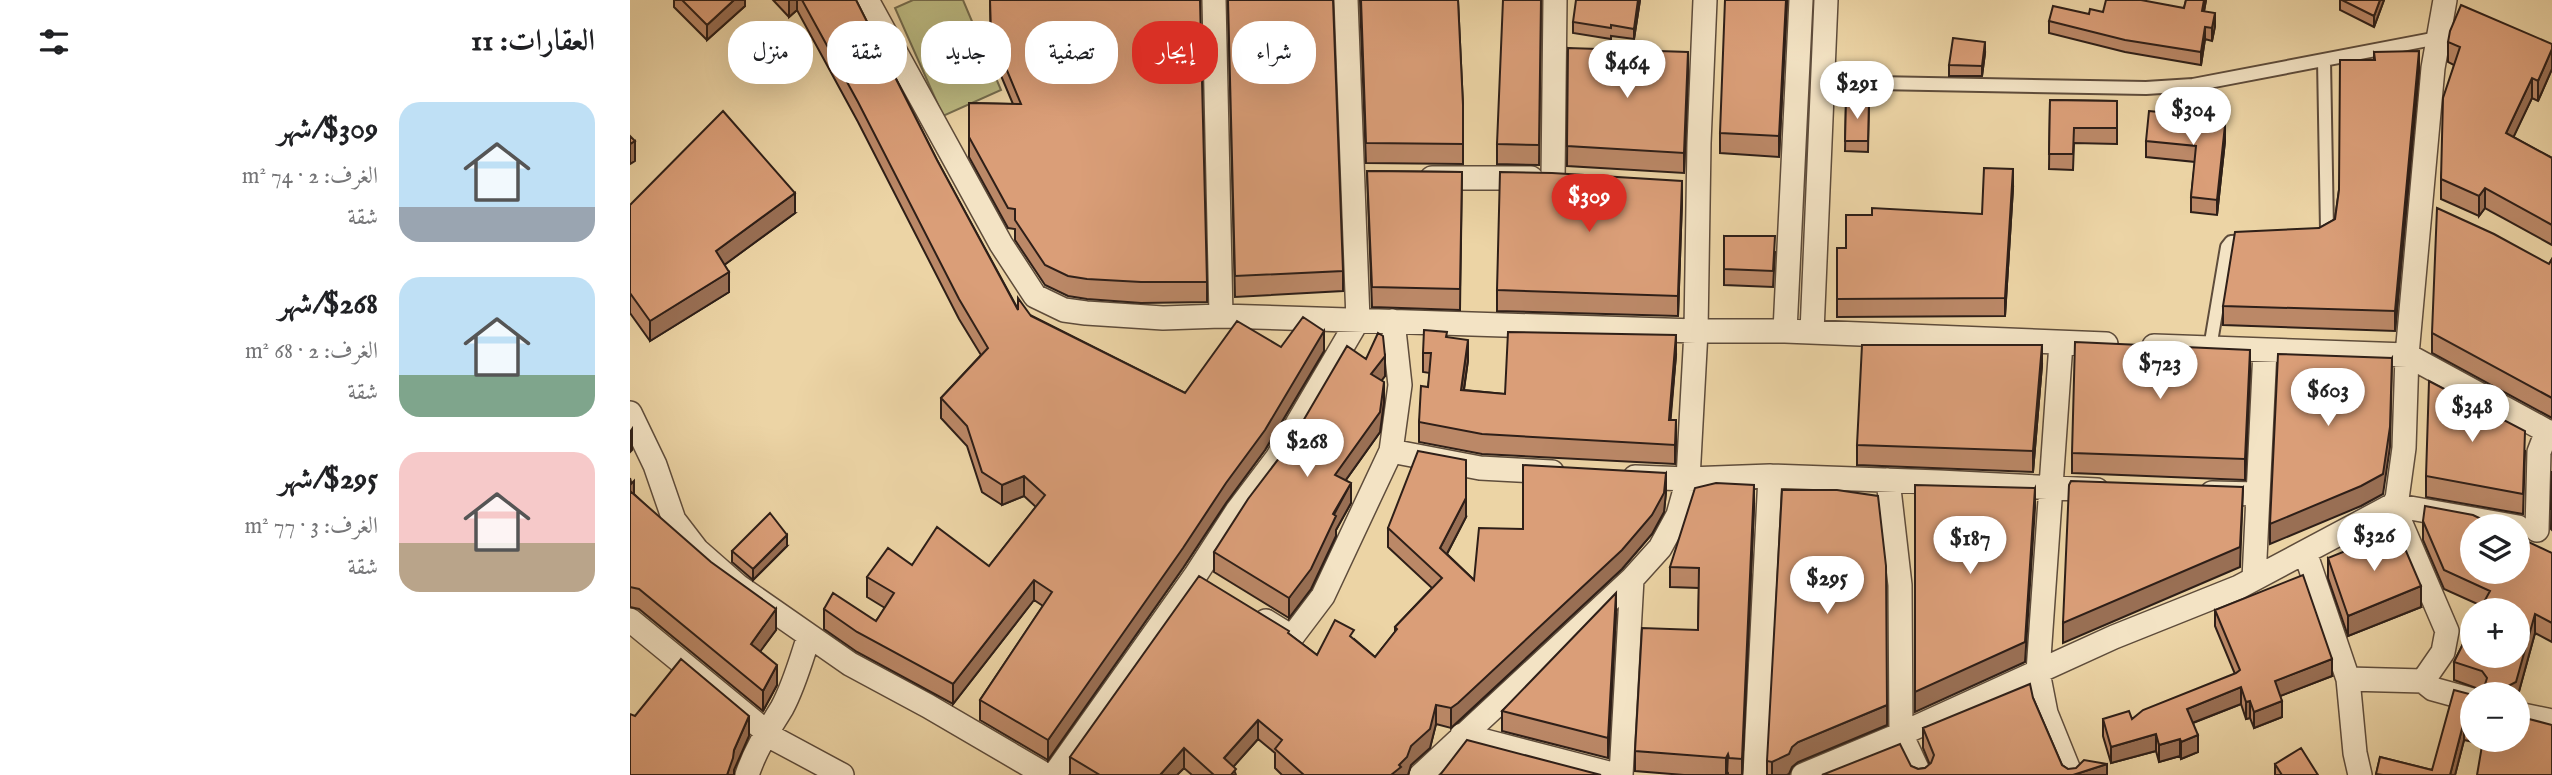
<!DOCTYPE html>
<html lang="ar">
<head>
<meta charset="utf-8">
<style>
  body { margin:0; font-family:"IM FELL English",Amiri,serif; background:#f6f6f6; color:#202124; direction:rtl; height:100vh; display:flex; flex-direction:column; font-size:26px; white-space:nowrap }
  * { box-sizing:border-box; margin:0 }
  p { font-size:23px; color:#757577 }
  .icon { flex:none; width:38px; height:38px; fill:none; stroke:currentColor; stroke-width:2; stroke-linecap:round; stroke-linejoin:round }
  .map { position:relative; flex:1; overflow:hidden; direction:ltr }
  .details { display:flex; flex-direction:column; background:#fff; width:630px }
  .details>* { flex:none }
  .guide { position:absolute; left:21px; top:21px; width:665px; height:63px; direction:rtl; display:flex; gap:14px }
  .buttons { position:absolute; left:1830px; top:514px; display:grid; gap:14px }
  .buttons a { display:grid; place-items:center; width:70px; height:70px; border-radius:50%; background:#fff; box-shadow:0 7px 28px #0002; font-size:35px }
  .price { position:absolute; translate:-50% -60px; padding:0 16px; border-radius:24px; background:#fff; color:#222; font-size:23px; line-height:46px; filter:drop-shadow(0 2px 4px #0008) }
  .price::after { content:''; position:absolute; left:50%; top:42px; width:21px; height:16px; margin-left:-10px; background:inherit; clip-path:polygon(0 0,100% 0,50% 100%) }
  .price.current { background:#d93025; color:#fff }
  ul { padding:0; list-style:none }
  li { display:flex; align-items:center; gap:21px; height:175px; padding:0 35px }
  li span { display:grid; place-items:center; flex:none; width:196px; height:140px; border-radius:21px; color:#555 }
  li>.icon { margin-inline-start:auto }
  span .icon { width:84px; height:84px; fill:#fffc; stroke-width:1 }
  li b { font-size:30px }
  h2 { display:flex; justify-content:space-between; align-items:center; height:84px; padding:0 35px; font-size:30px }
  .tag { padding:0 24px; border-radius:28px; background:#fff; box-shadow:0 7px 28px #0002; font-size:24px; line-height:63px }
  .tag.current { background:#d93025; color:#fff }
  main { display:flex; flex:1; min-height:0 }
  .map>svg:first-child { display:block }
  .green { fill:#bdbb83; stroke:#766d4e; stroke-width:2 }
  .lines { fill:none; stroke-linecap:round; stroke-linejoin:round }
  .lane-casing { stroke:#5e4c3b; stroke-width:16 }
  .street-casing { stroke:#5e4c3b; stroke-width:26 }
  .lane { stroke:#f3e3c4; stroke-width:12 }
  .street { stroke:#f3e3c4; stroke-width:23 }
  .wall { fill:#bb8867; stroke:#2e1f18; stroke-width:2 }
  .shaded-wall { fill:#996f54; stroke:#2e1f18; stroke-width:2 }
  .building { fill:#da9e78; stroke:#2e1f18; stroke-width:2 }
</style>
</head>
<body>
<main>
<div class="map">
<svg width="1922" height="775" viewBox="0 0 1922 775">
  <rect width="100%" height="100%" fill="#ecd4a5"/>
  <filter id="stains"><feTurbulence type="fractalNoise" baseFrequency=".00286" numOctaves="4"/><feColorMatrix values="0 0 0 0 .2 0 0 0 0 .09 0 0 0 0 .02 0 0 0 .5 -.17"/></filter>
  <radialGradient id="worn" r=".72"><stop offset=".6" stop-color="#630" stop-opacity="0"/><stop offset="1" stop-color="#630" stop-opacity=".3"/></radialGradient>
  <path class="green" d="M 283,0 L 333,0 L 371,90 L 313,116 L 265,8 Z"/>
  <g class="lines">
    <defs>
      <path id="lane" d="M 1193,82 L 1516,88 L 1563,85 L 1808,38
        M 1694,237 L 1697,230 L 1694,60
        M 1580,348 L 1597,247 L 1601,242 L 1620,241"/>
      <path id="street" d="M 237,0 L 371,244 L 405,296 L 434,310 L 456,313 L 533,318 L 591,316 L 584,0
        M 802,178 L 901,178
        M 923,179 L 925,0
        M 591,316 L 1066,331 L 1155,331 L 1476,344
        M 1155,331 L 1171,0
        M 1182,332 L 1196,0
        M 1431,343 L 1408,672 L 1416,713 L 1441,775
        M 1524,346 L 1777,355 L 1922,434
        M 0,413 L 25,465 L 44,520 L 67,550 L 108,586 L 220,664 L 298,706 L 416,775
        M 761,451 L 850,468 L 922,472
        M 1005,477 L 1058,479 L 1140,476 L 1309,482 L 1467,490
        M 1258,480 L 1270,585 L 1271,734 L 1290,775
        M 1582,493 L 1628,494
        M 1907,530 L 1909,452 L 1917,431
        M 1675,552 L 1718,679 L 1725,753 L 1730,775
        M 1624,579 L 1635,350
        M 0,620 L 145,739 L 212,775
        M 636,621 L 662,637 L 693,596 L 761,451 L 770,385 L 763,321
        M 1718,679 L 1793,681 L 1803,689 L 1843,700
        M 1793,681 L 1813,652 L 1817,631 L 1763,505 L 1888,527
        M 1888,714 L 1922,721
        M 832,735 L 986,775
        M 117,775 C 126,748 138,731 152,708 C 164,686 171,660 179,636
        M 424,775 L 565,576 L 607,511 L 647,458 L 728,320 L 716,0
        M 791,775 L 1002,579 L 1030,548 L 1048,515 L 1058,479 L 1066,331 L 1069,143 L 1075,0
        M 991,775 L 1002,579
        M 1125,775 L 1140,476
        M 1173,775 L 1271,734 L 1484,637 L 1609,587 L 1763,505 L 1767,499 L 1774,448 L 1777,355 L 1803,68 L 1815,0"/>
    </defs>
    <use href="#lane" class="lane-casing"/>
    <use href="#street" class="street-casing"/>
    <use href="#lane" class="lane"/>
    <use href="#street" class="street"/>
  </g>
  <path class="wall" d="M 44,0 L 115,0 L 115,6 L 77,40 L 44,7 Z
    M 143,0 L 226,0 L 307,160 L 388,309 L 555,393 L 651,347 L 694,351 L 635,450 L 596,503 L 553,568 L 418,760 L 350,720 L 350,700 L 413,606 L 404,600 L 323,704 L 227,652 L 194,629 L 194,609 L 246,621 L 255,608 L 237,597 L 237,577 L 282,565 L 359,566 L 406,507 L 394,496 L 372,505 L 352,492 L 337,446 L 311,418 L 311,398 L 351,355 L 329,319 L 228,122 L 167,10 L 159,17 Z
    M 360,0 L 577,282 L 577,302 L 511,303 L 457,299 L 438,296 L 415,285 L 385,240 L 385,229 L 378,228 L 339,157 L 339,103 L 383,104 L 361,52 Z
    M 598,0 L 713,271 L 713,291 L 605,297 Z
    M 730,0 L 828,0 L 833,105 L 833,164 L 736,163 Z
    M 911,0 L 909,165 L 867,164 L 867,144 Z
    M 1010,0 L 1004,39 L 981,36 L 981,39 L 943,33 L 943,22 Z
    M 1157,0 L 1149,157 L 1090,153 L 1090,133 Z
    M 1556,0 L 1576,0 L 1574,11 L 1585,26 L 1582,41 L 1575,39 L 1571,65 L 1495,52 L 1419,33 L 1419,21 L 1473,12 L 1554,8 Z
    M 1710,0 L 1754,0 L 1744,27 L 1710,10 Z
    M 1818,42 L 1922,44 L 1922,69 L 1908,101 L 1902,98 L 1883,137 L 1922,158 L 1922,245 L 1855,208 L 1849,216 L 1811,199 L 1811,179 L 1824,65 L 1818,62 Z
    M 938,48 L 1058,73 L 1054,173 L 937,166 Z
    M 1744,52 L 1789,70 L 1765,331 L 1593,325 L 1593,306 L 1689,228 L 1705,219 L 1709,190 L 1744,60 Z
    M 1355,53 L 1352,76 L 1319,76 L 1319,65 Z
    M 1216,100 L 1239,101 L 1238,152 L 1215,151 Z
    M 1420,100 L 1487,101 L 1487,144 L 1444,143 L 1443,170 L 1419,169 Z
    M 1567,122 L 1595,141 L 1587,215 L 1561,212 L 1561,197 L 1565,162 L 1516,157 L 1516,141 Z
    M 737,171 L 832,172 L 830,310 L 742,307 Z
    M 1383,188 L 1375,316 L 1207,317 L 1207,248 L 1216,248 L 1352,214 Z
    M 1052,201 L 1048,316 L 867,311 L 867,290 Z
    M 0,205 L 165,213 L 94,265 L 99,292 L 20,341 L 0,313 Z
    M 1094,236 L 1145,252 L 1143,287 L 1094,285 Z
    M 1922,259 L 1922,418 L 1802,353 L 1802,333 L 1919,264 Z
    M 817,337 L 838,360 L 834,390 L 875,394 L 1046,355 L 1040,420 L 1046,440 L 1045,464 L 852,454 L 789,442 L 789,422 L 798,387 L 800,373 L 793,372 L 793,353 Z
    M 736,359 L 755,376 L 751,381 L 754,402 L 750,432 L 716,480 L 721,503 L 706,530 L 706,536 L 681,589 L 659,618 L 584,572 L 584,552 Z
    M 1412,365 L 1403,472 L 1227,465 L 1227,445 Z
    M 1620,370 L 1615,480 L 1442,473 L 1442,453 Z
    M 1895,451 L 1893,514 L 1796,497 L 1796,476 Z
    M 1922,471 L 1922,530 L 1921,529 Z
    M 0,478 L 4,494 L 146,630 L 130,651 L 147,685 L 133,711 L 9,609 L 0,607 Z
    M 1036,492 L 1034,512 L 1022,534 L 992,569 L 828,722 L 821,728 L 806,724 L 800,748 L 781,765 L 778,775 L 652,775 L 645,768 L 645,753 L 628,739 L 603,767 L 606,775 L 562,775 L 554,768 L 547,775 L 440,775 L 440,757 L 659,634 L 687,655 L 724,639 L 745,657 L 765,632 L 765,627 L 802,588 L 758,547 L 758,528 L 836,517 L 817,554 L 844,580 L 893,529 Z
    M 1124,505 L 1112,775 L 1098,775 L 1098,774 L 1097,775 L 1054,775 L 1005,771 L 1005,751 L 1068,630 L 1069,588 L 1040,587 L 1040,567 Z
    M 1793,521 L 1922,553 L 1922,642 L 1905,633 L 1888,695 L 1847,695 L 1853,691 L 1852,690 L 1824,680 L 1824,662 L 1852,606 L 1814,589 L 1793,540 Z
    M 157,546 L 123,580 L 102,562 L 102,551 Z
    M 1698,558 L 1791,607 L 1718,636 L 1698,578 Z
    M 1585,610 L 1702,676 L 1650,696 L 1652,717 L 1624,728 L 1620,718 L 1616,719 L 1611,704 L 1563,723 L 1568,752 L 1551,759 L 1550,756 L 1529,762 L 1526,751 L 1481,763 L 1473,736 L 1473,719 L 1502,719 L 1605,674 L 1585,626 Z
    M 986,613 L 978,758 L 872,731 L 872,711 Z
    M 1840,695 L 1843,695 L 1843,740 L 1888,740 L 1852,744 L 1834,740 L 1825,775 L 1746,775 L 1750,757 L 1802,770 Z
    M 1403,698 L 1432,765 L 1438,769 L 1477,775 L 1192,775 L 1281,766 L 1288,769 L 1295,768 L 1300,765 L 1293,748 L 1293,728 Z
    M 1257,725 L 1168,762 L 1162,767 L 1159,774 L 1157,775 L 1137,775 L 1137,761 Z
    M 1645,764 L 1688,775 L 1645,775 Z"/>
  <path class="shaded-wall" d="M 104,0 L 115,0 L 115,6 L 77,40 L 77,25 Z
    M 159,0 L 167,0 L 167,10 L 159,17 Z
    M 1008,0 L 1010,0 L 1004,39 L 1004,29 Z
    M 1156,0 L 1157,0 L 1149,157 L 1149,136 Z
    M 1574,0 L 1576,0 L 1572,23 L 1572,11 Z
    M 1750,0 L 1754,0 L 1744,27 L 1744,16 Z
    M 1585,13 L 1585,26 L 1582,41 L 1582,28 Z
    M 1575,27 L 1575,39 L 1571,65 L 1571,52 Z
    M 1355,42 L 1355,53 L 1352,76 L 1352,66 Z
    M 1922,49 L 1922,69 L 1908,101 L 1908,81 Z
    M 1789,51 L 1789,70 L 1765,331 L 1765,311 Z
    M 1058,52 L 1058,73 L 1054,173 L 1054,153 Z
    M 1902,78 L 1902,98 L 1876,153 L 1876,133 Z
    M 1595,125 L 1595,141 L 1587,215 L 1587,200 Z
    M 5,141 L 5,161 L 0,164 L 0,144 Z
    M 1383,169 L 1383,188 L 1375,316 L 1375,298 Z
    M 1052,181 L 1052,201 L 1048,316 L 1048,296 Z
    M 1855,188 L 1855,208 L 1849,216 L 1849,196 Z
    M 165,193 L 165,213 L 86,271 L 86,251 Z
    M 99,272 L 99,292 L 20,341 L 20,321 Z
    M 694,331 L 694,351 L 635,450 L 596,503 L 553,568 L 418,760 L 418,740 Z
    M 1046,335 L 1046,355 L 1039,439 L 1039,420 Z
    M 838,340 L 838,360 L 831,409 L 831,390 Z
    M 1412,345 L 1412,365 L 1403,472 L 1403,451 Z
    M 1620,350 L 1620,370 L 1615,480 L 1615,459 Z
    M 755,356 L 755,376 L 741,394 L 741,374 Z
    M 1762,358 L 1760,447 L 1753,494 L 1731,506 L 1640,544 L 1640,524 Z
    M 754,382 L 754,402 L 750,432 L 705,495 L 705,475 Z
    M 1046,420 L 1046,440 L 1045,464 L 1045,445 Z
    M 2,429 L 2,450 L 0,452 L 0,432 Z
    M 1036,473 L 1036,492 L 1034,512 L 1022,534 L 992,569 L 821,728 L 821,708 Z
    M 394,476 L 394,496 L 372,505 L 372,485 Z
    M 4,481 L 4,501 L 0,505 L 0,485 Z
    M 721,483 L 721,503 L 706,530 L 706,536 L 681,589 L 659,618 L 659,598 Z
    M 1124,485 L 1124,505 L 1112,775 L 1112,759 Z
    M 1613,487 L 1610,567 L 1433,643 L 1433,623 Z
    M 1405,488 L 1405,508 L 1395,662 L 1285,712 L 1285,692 Z
    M 836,498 L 836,517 L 810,567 L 810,548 Z
    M 157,535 L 157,546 L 123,580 L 123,569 Z
    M 404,580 L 404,600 L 323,704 L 323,684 Z
    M 1791,586 L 1791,607 L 1718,636 L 1718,616 Z
    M 986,593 L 986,613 L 978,758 L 978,738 Z
    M 146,609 L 146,630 L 121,664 L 121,644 Z
    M 1905,614 L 1905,633 L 1888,695 L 1874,695 Z
    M 1702,659 L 1702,676 L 1645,698 L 1645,681 Z
    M 147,665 L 147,685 L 133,711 L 133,691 Z
    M 1611,687 L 1611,704 L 1557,725 L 1557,709 Z
    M 1620,701 L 1620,718 L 1616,719 L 1616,702 Z
    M 1652,701 L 1652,717 L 1624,728 L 1624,712 Z
    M 806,705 L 806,724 L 800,748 L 781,765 L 778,775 L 761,775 L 781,746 Z
    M 1257,705 L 1257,725 L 1168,762 L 1162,767 L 1159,774 L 1157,775 L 1142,775 L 1142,762 L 1168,742 Z
    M 119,716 L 119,736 L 104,770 L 104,775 L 97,775 L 104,750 Z
    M 628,720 L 628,739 L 596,775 L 594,758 Z
    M 1834,721 L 1834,740 L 1825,775 L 1820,775 Z
    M 1526,734 L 1526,751 L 1481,763 L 1481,747 Z
    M 1568,735 L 1568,752 L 1551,759 L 1551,742 Z
    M 1550,739 L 1550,756 L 1529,762 L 1529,745 Z
    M 554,748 L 554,768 L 547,775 L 530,775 Z
    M 1098,754 L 1097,775 L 1096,775 L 1096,758 Z
    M 1477,764 L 1477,775 L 1443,775 Z"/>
  <path class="building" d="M 52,0 L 104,0 L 77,25 Z
    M 172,0 L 226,0 L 307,160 L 388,310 L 388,298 L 401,316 L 555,393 L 607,321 L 651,347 L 673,317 L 694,331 L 635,430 L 596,483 L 553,548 L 418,740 L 350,700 L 422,592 L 404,580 L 323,684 L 227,632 L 194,609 L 203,593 L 246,621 L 264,593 L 237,577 L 258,548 L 282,565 L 307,527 L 359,566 L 415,495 L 394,476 L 372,485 L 352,472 L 337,426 L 311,398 L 358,348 L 329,299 L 228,102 Z
    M 360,0 L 570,0 L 577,282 L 511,282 L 457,279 L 438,276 L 415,265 L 385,220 L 385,209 L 378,208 L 339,137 L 339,103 L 391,104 L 361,32 Z
    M 598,0 L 703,0 L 713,271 L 605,276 Z
    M 731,0 L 828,0 L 833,105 L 833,144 L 736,143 Z
    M 873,0 L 911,0 L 909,145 L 867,144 Z
    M 946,0 L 1008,0 L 1004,29 L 981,25 L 981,28 L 943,22 Z
    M 1095,0 L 1156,0 L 1149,136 L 1090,133 Z
    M 1476,0 L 1511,0 L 1554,8 L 1556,0 L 1574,0 L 1572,11 L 1585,13 L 1582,28 L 1575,27 L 1571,52 L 1495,40 L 1419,21 L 1423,6 L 1459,14 L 1460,9 L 1473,12 Z
    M 1712,0 L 1750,0 L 1744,16 Z
    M 1831,5 L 1922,44 L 1922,49 L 1908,81 L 1902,78 L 1876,133 L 1922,158 L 1922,225 L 1855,188 L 1849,196 L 1811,179 L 1813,98 L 1830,47 L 1818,42 L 1820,31 Z
    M 1323,38 L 1355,42 L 1352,66 L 1319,65 Z
    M 938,48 L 1058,52 L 1054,153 L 937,146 Z
    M 1789,51 L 1765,311 L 1593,306 L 1605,232 L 1689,228 L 1705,219 L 1709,190 L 1710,60 L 1745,60 L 1744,52 Z
    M 1216,100 L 1239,101 L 1238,141 L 1215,141 Z
    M 1420,100 L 1487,101 L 1487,128 L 1444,128 L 1443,154 L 1419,154 Z
    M 93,111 L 165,193 L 86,251 L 99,272 L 20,321 L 0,293 L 0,205 Z
    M 1519,111 L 1567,116 L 1566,122 L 1595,125 L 1587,200 L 1561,197 L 1566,146 L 1516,141 Z
    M 0,136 L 5,141 L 0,144 Z
    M 1354,168 L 1383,169 L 1375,298 L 1207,299 L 1207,248 L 1216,248 L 1216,215 L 1242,215 L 1242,208 L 1352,214 Z
    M 737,171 L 832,172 L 830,289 L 742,287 Z
    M 870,172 L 922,173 L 1052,181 L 1048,296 L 867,290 Z
    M 1807,208 L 1864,234 L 1919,264 L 1922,259 L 1922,398 L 1802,333 Z
    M 1094,236 L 1145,236 L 1143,271 L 1094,269 Z
    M 794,330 L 817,332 L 816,337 L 838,340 L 831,390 L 875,394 L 878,332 L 1046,335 L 1039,420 L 1046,420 L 1045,445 L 852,434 L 789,422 L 791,386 L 798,387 L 801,353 L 793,353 Z
    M 748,333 L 753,336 L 755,356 L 741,374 L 754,382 L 750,412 L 705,475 L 721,483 L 703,514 L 706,516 L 681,569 L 659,598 L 584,552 L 618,499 L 659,445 L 717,346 L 736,359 Z
    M 1445,342 L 1620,350 L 1615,459 L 1442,453 Z
    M 1232,345 L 1412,345 L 1403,451 L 1227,445 Z
    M 1648,354 L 1762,358 L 1760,427 L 1753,474 L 1731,486 L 1640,524 Z
    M 1799,381 L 1895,431 L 1893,494 L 1796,476 Z
    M 788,451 L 836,460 L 836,498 L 810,548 L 844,580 L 849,528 L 893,529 L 893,465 L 1036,473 L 1034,493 L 1022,515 L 992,550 L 828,703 L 821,708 L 806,705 L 800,729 L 781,746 L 777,757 L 769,765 L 771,767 L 761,775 L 674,775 L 645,749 L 652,740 L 628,720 L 594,758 L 606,769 L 601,775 L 584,775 L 554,748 L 530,775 L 470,775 L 440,757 L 569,576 L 659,631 L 658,633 L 687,655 L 705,620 L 724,630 L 720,636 L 745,657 L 767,629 L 765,627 L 812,578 L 758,528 Z
    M 1922,471 L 1922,509 L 1921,509 Z
    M 1441,481 L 1613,487 L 1610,547 L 1433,623 L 1439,485 Z
    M 1086,483 L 1124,485 L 1112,759 L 1099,758 L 1098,754 L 1096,758 L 1005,751 L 1012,628 L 1068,630 L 1069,568 L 1040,567 L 1065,488 Z
    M 1285,485 L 1405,488 L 1395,642 L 1285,692 Z
    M 1152,490 L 1207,490 L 1248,496 L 1256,566 L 1257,705 L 1168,742 L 1162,747 L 1159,754 L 1142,762 L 1137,761 Z
    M 0,491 L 81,562 L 146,609 L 121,644 L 147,665 L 133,691 L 9,589 L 0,587 Z
    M 1795,506 L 1843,515 L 1868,527 L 1843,527 L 1843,572 L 1888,572 L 1888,537 L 1922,553 L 1922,623 L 1905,614 L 1886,682 L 1878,686 L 1874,695 L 1843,695 L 1847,695 L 1853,691 L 1857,678 L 1852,671 L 1824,662 L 1843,624 L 1843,656 L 1888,656 L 1888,611 L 1849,611 L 1860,591 L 1814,570 L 1793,521 Z
    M 140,513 L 157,535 L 123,569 L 102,551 Z
    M 1767,530 L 1791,586 L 1718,616 L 1698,558 Z
    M 1673,575 L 1702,659 L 1645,681 L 1652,701 L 1624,712 L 1620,701 L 1616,702 L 1611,687 L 1557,709 L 1568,735 L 1551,742 L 1550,739 L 1529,745 L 1526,734 L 1481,747 L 1473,719 L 1499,711 L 1502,719 L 1513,710 L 1606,673 L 1610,670 L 1585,610 Z
    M 986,593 L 978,738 L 872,711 Z
    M 51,659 L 119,716 L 104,750 L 103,758 L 97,775 L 0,775 L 0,714 L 5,716 Z
    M 1400,684 L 1403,698 L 1432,765 L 1438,769 L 1446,768 L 1454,760 L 1477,764 L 1443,775 L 1192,775 L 1270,744 L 1281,766 L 1288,769 L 1295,768 L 1301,763 L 1304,755 L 1293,728 Z
    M 1824,690 L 1843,695 L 1843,723 L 1834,721 L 1820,775 L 1753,775 L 1746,774 L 1750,757 L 1802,770 Z
    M 1888,709 L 1896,711 L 1895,718 L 1922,725 L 1922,775 L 1847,775 L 1853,740 L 1888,740 Z
    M 837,740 L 971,775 L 810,775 Z
    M 1671,748 L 1688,775 L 1652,775 L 1645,764 Z"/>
  <rect width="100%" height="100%" filter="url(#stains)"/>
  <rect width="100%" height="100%" fill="url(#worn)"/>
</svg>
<div class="buttons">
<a><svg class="icon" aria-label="layers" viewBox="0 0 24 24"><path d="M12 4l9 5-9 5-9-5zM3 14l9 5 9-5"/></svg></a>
<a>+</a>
<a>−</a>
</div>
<b class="price" style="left:997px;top:100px">$464</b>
<b class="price" style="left:1227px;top:121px">$291</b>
<b class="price" style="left:1563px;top:147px">$304</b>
<b class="price current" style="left:959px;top:234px">$309</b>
<b class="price" style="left:1530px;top:401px">$723</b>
<b class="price" style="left:1698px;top:428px">$603</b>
<b class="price" style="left:1842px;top:444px">$348</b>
<b class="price" style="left:677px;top:479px">$268</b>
<b class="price" style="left:1744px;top:573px">$326</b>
<b class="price" style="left:1340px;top:576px">$187</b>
<b class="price" style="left:1197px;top:616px">$295</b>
<div class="guide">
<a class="tag">شراء</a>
<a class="tag current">إيجار</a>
<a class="tag">تصفية</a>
<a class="tag">جديد</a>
<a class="tag">شقة</a>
<a class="tag">منزل</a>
</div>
</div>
<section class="details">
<h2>العقارات: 11<svg class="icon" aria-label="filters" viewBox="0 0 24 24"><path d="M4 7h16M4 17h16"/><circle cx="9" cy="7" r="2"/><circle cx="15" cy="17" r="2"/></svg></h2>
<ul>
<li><span style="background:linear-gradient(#bfe0f5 75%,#9aa5b1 0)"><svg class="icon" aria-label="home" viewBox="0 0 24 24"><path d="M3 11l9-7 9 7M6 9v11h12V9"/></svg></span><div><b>$309/شهر</b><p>الغرف: 2 · 74 m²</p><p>شقة</p></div></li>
<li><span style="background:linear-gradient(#bfe0f5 70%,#7fa58c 0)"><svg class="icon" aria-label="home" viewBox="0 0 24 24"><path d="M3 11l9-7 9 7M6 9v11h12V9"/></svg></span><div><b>$268/شهر</b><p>الغرف: 2 · 68 m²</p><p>شقة</p></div></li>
<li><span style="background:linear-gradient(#f6c9c9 65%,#b9a48a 0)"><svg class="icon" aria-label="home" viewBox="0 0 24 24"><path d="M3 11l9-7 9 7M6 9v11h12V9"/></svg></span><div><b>$295/شهر</b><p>الغرف: 3 · 77 m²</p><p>شقة</p></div></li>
</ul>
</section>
</main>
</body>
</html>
